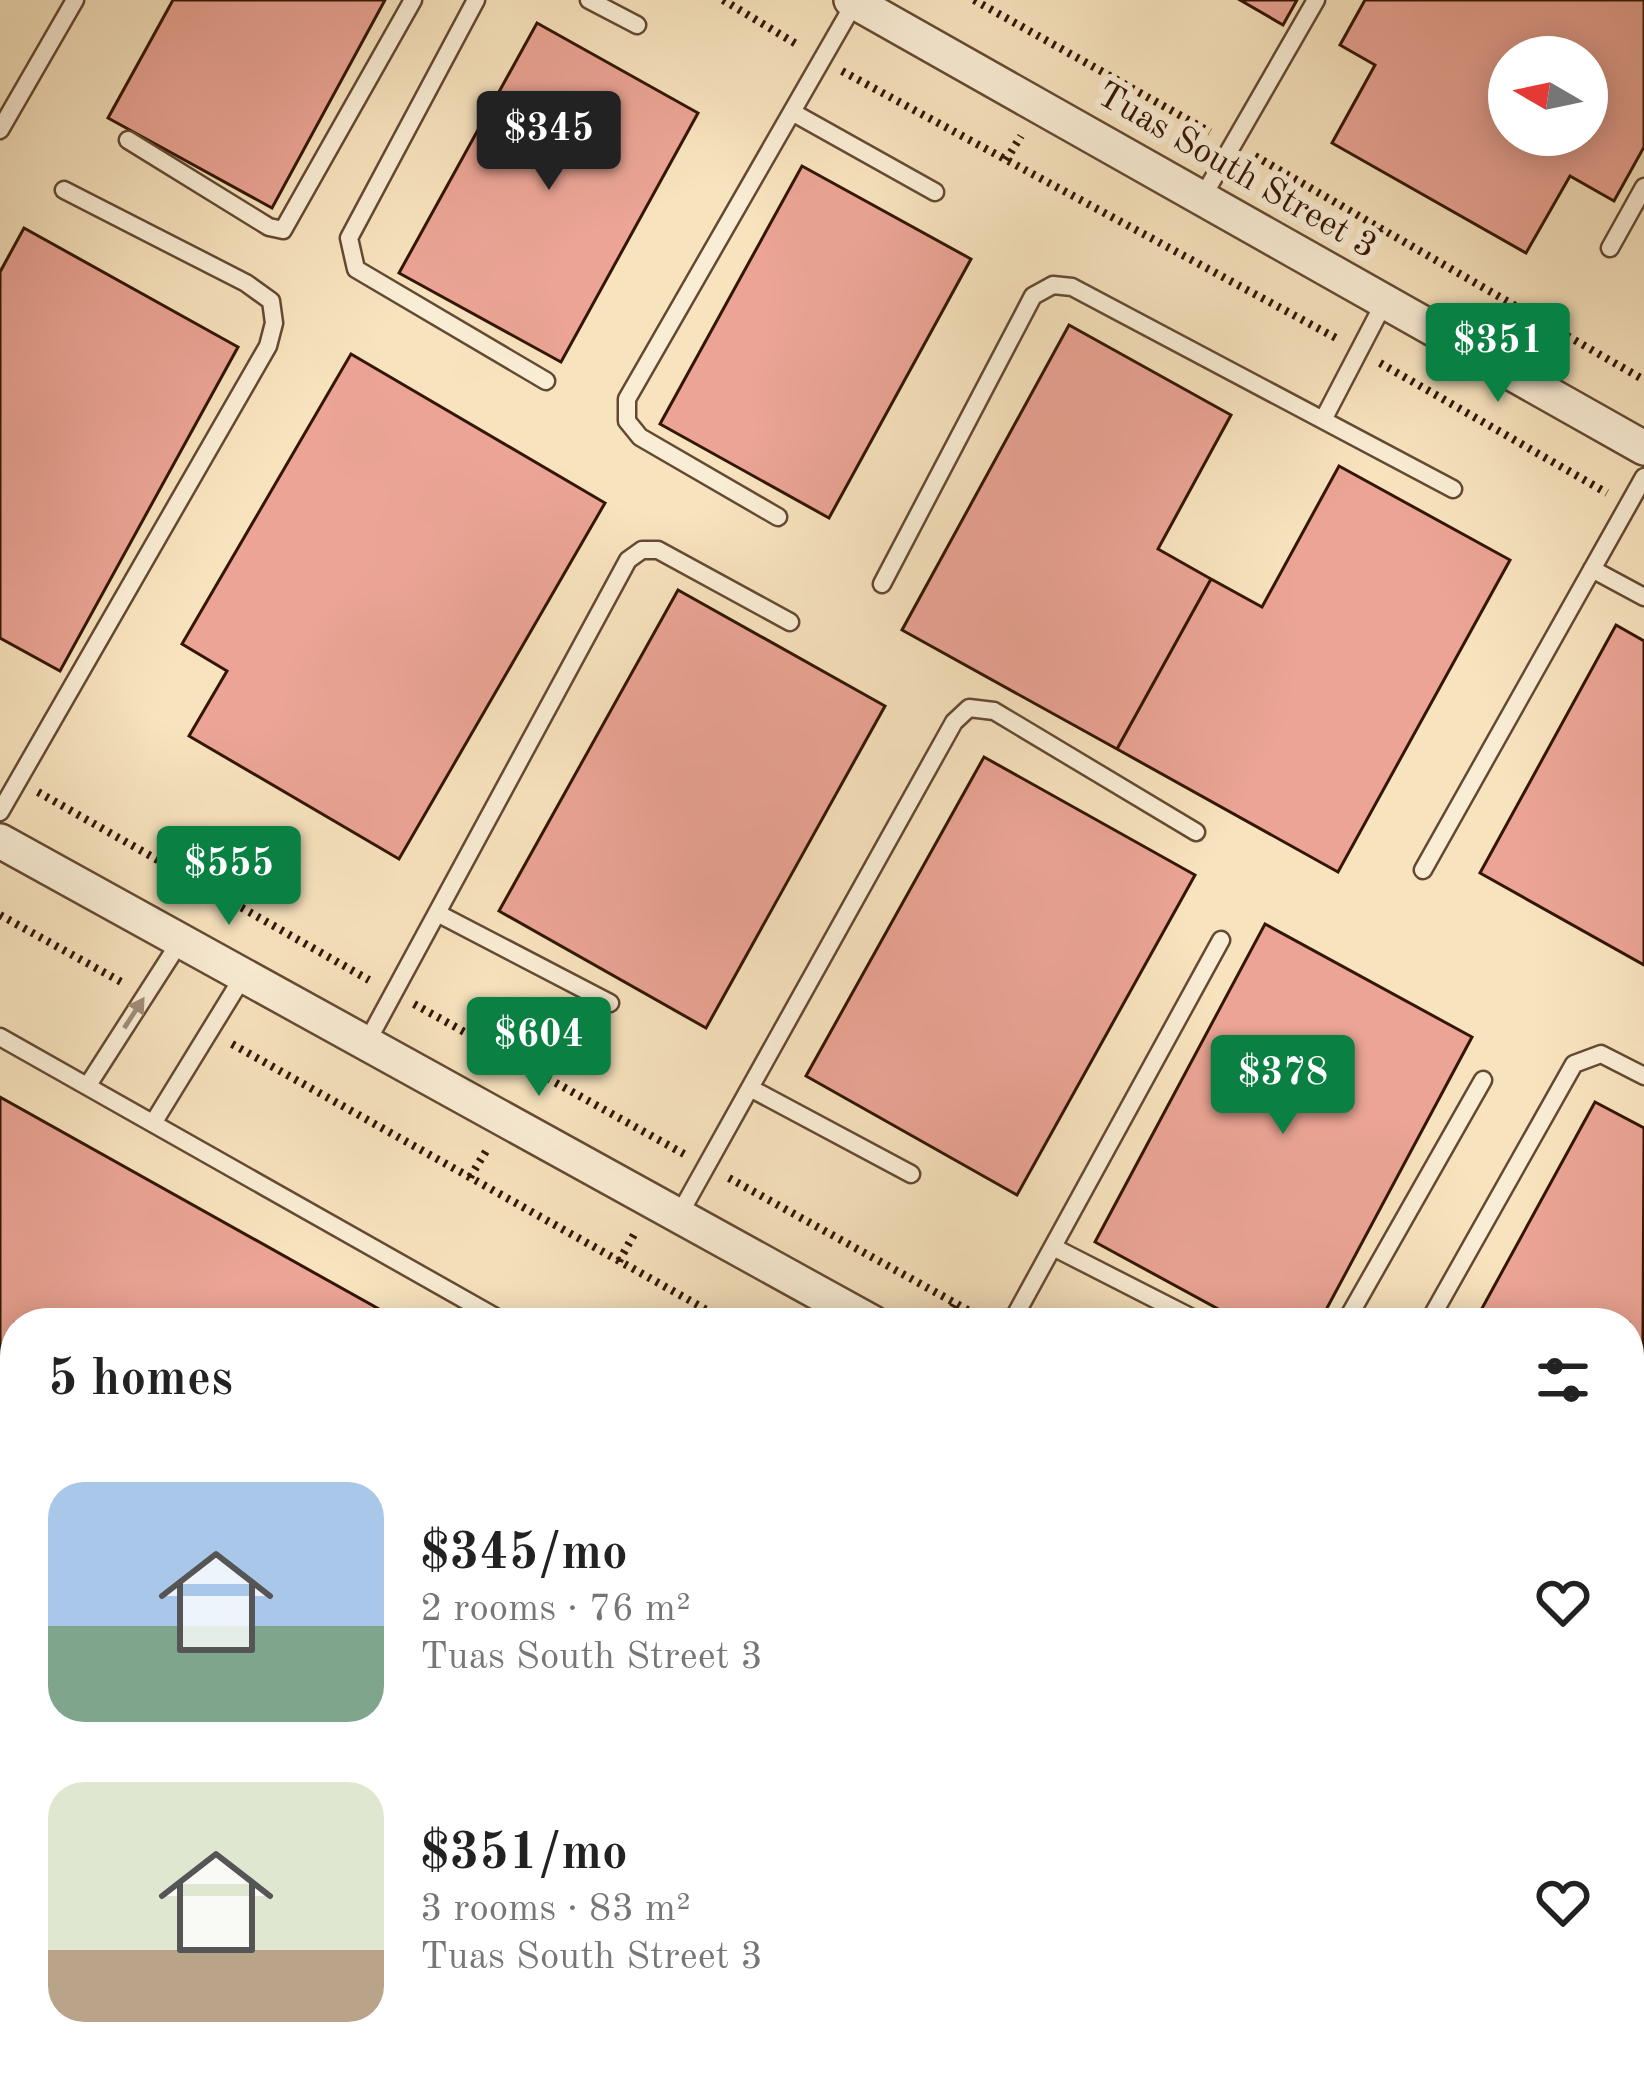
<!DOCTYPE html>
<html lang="en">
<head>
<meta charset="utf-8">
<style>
  body { margin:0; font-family:"Old Standard TT",serif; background:#f2f2f2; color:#222; height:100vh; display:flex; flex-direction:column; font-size:45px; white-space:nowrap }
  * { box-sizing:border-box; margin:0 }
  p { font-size:39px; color:#767676 }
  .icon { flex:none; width:66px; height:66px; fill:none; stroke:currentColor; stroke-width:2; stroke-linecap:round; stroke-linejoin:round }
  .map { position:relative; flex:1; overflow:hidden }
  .side { position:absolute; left:0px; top:1308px; width:1644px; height:771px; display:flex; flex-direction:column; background:#fff; border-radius:48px 48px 0 0; box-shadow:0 6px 30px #0003 }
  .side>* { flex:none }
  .needle { width:78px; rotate:279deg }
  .tools { position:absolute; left:1488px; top:36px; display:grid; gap:24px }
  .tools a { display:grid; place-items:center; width:120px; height:120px; border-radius:50%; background:#fff; box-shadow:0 6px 30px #0003; font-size:60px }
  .price { position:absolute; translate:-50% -102px; padding:0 27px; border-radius:12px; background:#0b8043; color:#fff; font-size:39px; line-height:78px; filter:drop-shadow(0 3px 6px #0008) }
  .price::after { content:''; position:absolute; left:50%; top:72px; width:36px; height:27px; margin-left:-18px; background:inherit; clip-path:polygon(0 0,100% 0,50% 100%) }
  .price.on { background:#222; color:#fff }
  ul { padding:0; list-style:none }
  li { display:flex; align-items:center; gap:36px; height:300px; padding:0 48px }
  li span { display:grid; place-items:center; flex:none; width:336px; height:240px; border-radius:36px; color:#555 }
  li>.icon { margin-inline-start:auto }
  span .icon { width:144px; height:144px; fill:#fffc; stroke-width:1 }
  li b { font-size:51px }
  h2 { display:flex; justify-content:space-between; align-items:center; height:144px; padding:0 48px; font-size:51px }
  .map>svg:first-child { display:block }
  .building { fill:#eba495; stroke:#331603; stroke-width:3; fill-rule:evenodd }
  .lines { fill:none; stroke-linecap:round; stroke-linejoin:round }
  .service-casing { stroke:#644932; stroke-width:21 }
  .minor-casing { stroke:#644932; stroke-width:38 }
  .path { stroke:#331603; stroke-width:8; stroke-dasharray:3 6; stroke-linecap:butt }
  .service { stroke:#faedd5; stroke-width:16 }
  .minor { stroke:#faedd5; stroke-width:33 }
  .oneway { fill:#a08c76 }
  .labels { text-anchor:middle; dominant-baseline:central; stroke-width:12; stroke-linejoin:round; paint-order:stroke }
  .street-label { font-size:36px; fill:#331603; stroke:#faedd5 }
</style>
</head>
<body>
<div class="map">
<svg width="1644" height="2077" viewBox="0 0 1644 2077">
  <rect width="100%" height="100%" fill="#f7e3be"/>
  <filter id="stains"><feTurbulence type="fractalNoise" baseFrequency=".00167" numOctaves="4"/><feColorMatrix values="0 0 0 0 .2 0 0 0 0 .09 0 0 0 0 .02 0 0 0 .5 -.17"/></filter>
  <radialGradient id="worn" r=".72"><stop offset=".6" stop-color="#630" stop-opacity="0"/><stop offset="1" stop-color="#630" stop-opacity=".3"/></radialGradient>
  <path class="building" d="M 173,0 L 385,0 L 272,208 L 108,118 Z
    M 1240,0 L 1297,0 L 1283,25 Z
    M 1365,0 L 1644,0 L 1644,147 L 1614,201 L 1570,176 L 1526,253 L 1332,143 L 1375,65 L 1340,45 ZM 1509,57 L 1587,57 L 1587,135 L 1509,135 Z
    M 537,23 L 698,113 L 561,362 L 399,273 Z
    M 802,166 L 971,259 L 829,518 L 660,424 Z
    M 24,228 L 238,347 L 60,671 L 0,638 L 0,272 Z
    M 1069,325 L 1231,415 L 1158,549 L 1211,579 L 1117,749 L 902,630 Z
    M 351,354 L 605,503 L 399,859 L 189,736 L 227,671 L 182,644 Z
    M 1339,466 L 1510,560 L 1338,872 L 1117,749 L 1211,579 L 1262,607 Z
    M 678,590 L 885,706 L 706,1028 L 499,911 Z
    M 1616,625 L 1644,641 L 1644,965 L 1480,873 Z
    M 984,757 L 1195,875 L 1017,1195 L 806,1076 Z
    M 1265,924 L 1472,1037 L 1319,1323 L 1244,1323 L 1095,1242 Z
    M 0,1097 L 404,1323 L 15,1323 L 15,2064 L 40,2064 L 33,2077 L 0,2077 Z
    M 1595,1102 L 1644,1128 L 1642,1528 L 1629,1521 L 1629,1323 L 1474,1323 Z
    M 1629,1865 L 1644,1874 L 1644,2077 L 1562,2077 L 1539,2064 L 1629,2064 Z
    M 99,2064 L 870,2064 L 863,2077 L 92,2077 Z
    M 1025,2064 L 1118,2064 L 1140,2077 L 1017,2077 Z
    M 1167,2064 L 1349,2064 L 1371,2077 L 1160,2077 Z"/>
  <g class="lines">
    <defs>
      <path id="service" d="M 476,0 L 349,238 L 356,269 L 546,381
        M 589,0 L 637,25
        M 792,112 L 935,192
        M 0,130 L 75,0
        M 128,140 L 269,227 L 283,230 L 413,0
        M 1202,198 L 1316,0
        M 1610,248 L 1644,187
        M 1323,420 L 1385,301
        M 778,517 L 640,437 L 627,421 L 627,399 L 855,2
        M 1592,569 L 1644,597
        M 882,584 L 1033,296 L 1053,285 L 1072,287 L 1453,489
        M 0,812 L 268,346 L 274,323 L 271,301 L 246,283 L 64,190
        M 1423,870 L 1644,477
        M 437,913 L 610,1003
        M 0,1037 L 506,1323
        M 367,1042 L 628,560 L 642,550 L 658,550 L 790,622
        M 88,1085 L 181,940
        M 750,1088 L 911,1174
        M 155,1120 L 244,975
        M 679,1215 L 954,722 L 969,708 L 994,711 L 1196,832
        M 1053,1247 L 1202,1323
        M 1011,1323 L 1221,940
        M 1345,1323 L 1483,1080
        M 1428,1323 L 1574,1064 L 1601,1054 L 1644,1076
        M 1629,1588 L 1644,1597
        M 1629,1682 L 1644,1657
        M 1629,1841 L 1644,1849
        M 1407,2064 L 1429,2077
        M 58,2077 L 65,2064
        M 898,2077 L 905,2064
        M 972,2077 L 979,2064"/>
      <path id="minor" d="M 851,0 L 1644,448
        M 0,841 L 873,1323
        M 1629,1749 L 1644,1757"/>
    </defs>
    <use href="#service" class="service-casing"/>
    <use href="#minor" class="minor-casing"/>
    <path class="path" d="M 723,0 L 798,45
      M 974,0 L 1210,132
      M 842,71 L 1336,338
      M 1255,156 L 1644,380
      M 1006,160 L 1021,136
      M 1367,255 L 1380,229
      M 1380,363 L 1607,493
      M 38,792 L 369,980
      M 0,915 L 125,984
      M 414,1004 L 684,1154
      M 232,1044 L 730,1323
      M 470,1177 L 488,1148
      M 729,1178 L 984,1319
      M 619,1261 L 636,1231
      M 944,1323 L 955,1303"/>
    <use href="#service" class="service"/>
    <use href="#minor" class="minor"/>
  </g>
  <defs><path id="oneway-solid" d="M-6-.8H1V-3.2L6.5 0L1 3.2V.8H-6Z" transform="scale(3)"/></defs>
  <use class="oneway" href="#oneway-solid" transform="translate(134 1013) rotate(-57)"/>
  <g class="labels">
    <g class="street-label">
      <text transform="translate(1236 172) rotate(30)">Tuas South Street 3</text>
    </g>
  </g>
  <rect width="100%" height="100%" filter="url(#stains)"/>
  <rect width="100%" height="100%" fill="url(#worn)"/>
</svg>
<div class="tools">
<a><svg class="needle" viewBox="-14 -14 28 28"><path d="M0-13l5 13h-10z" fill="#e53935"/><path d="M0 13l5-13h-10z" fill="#767676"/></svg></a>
</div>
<b class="price on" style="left:549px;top:193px">$345</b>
<b class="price" style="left:1498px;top:405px">$351</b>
<b class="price" style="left:229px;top:928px">$555</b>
<b class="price" style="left:539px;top:1099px">$604</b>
<b class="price" style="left:1283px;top:1137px">$378</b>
<section class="side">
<h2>5 homes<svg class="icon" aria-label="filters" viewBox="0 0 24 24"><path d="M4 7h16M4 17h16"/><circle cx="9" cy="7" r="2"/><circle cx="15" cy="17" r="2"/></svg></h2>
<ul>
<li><span style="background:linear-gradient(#a9c7e8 60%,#7fa58c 0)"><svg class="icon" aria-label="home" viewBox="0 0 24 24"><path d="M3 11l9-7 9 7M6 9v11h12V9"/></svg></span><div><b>$345/mo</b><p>2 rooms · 76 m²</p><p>Tuas South Street 3</p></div><svg class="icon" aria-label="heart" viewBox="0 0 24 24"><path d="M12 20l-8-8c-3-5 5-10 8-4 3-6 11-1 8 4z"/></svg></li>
<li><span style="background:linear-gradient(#dfe7d0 70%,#b9a48a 0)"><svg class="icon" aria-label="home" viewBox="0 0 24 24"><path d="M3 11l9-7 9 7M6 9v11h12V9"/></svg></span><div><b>$351/mo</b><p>3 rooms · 83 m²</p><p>Tuas South Street 3</p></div><svg class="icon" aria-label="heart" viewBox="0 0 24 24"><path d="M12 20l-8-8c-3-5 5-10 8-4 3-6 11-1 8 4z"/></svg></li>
</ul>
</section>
</div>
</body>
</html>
